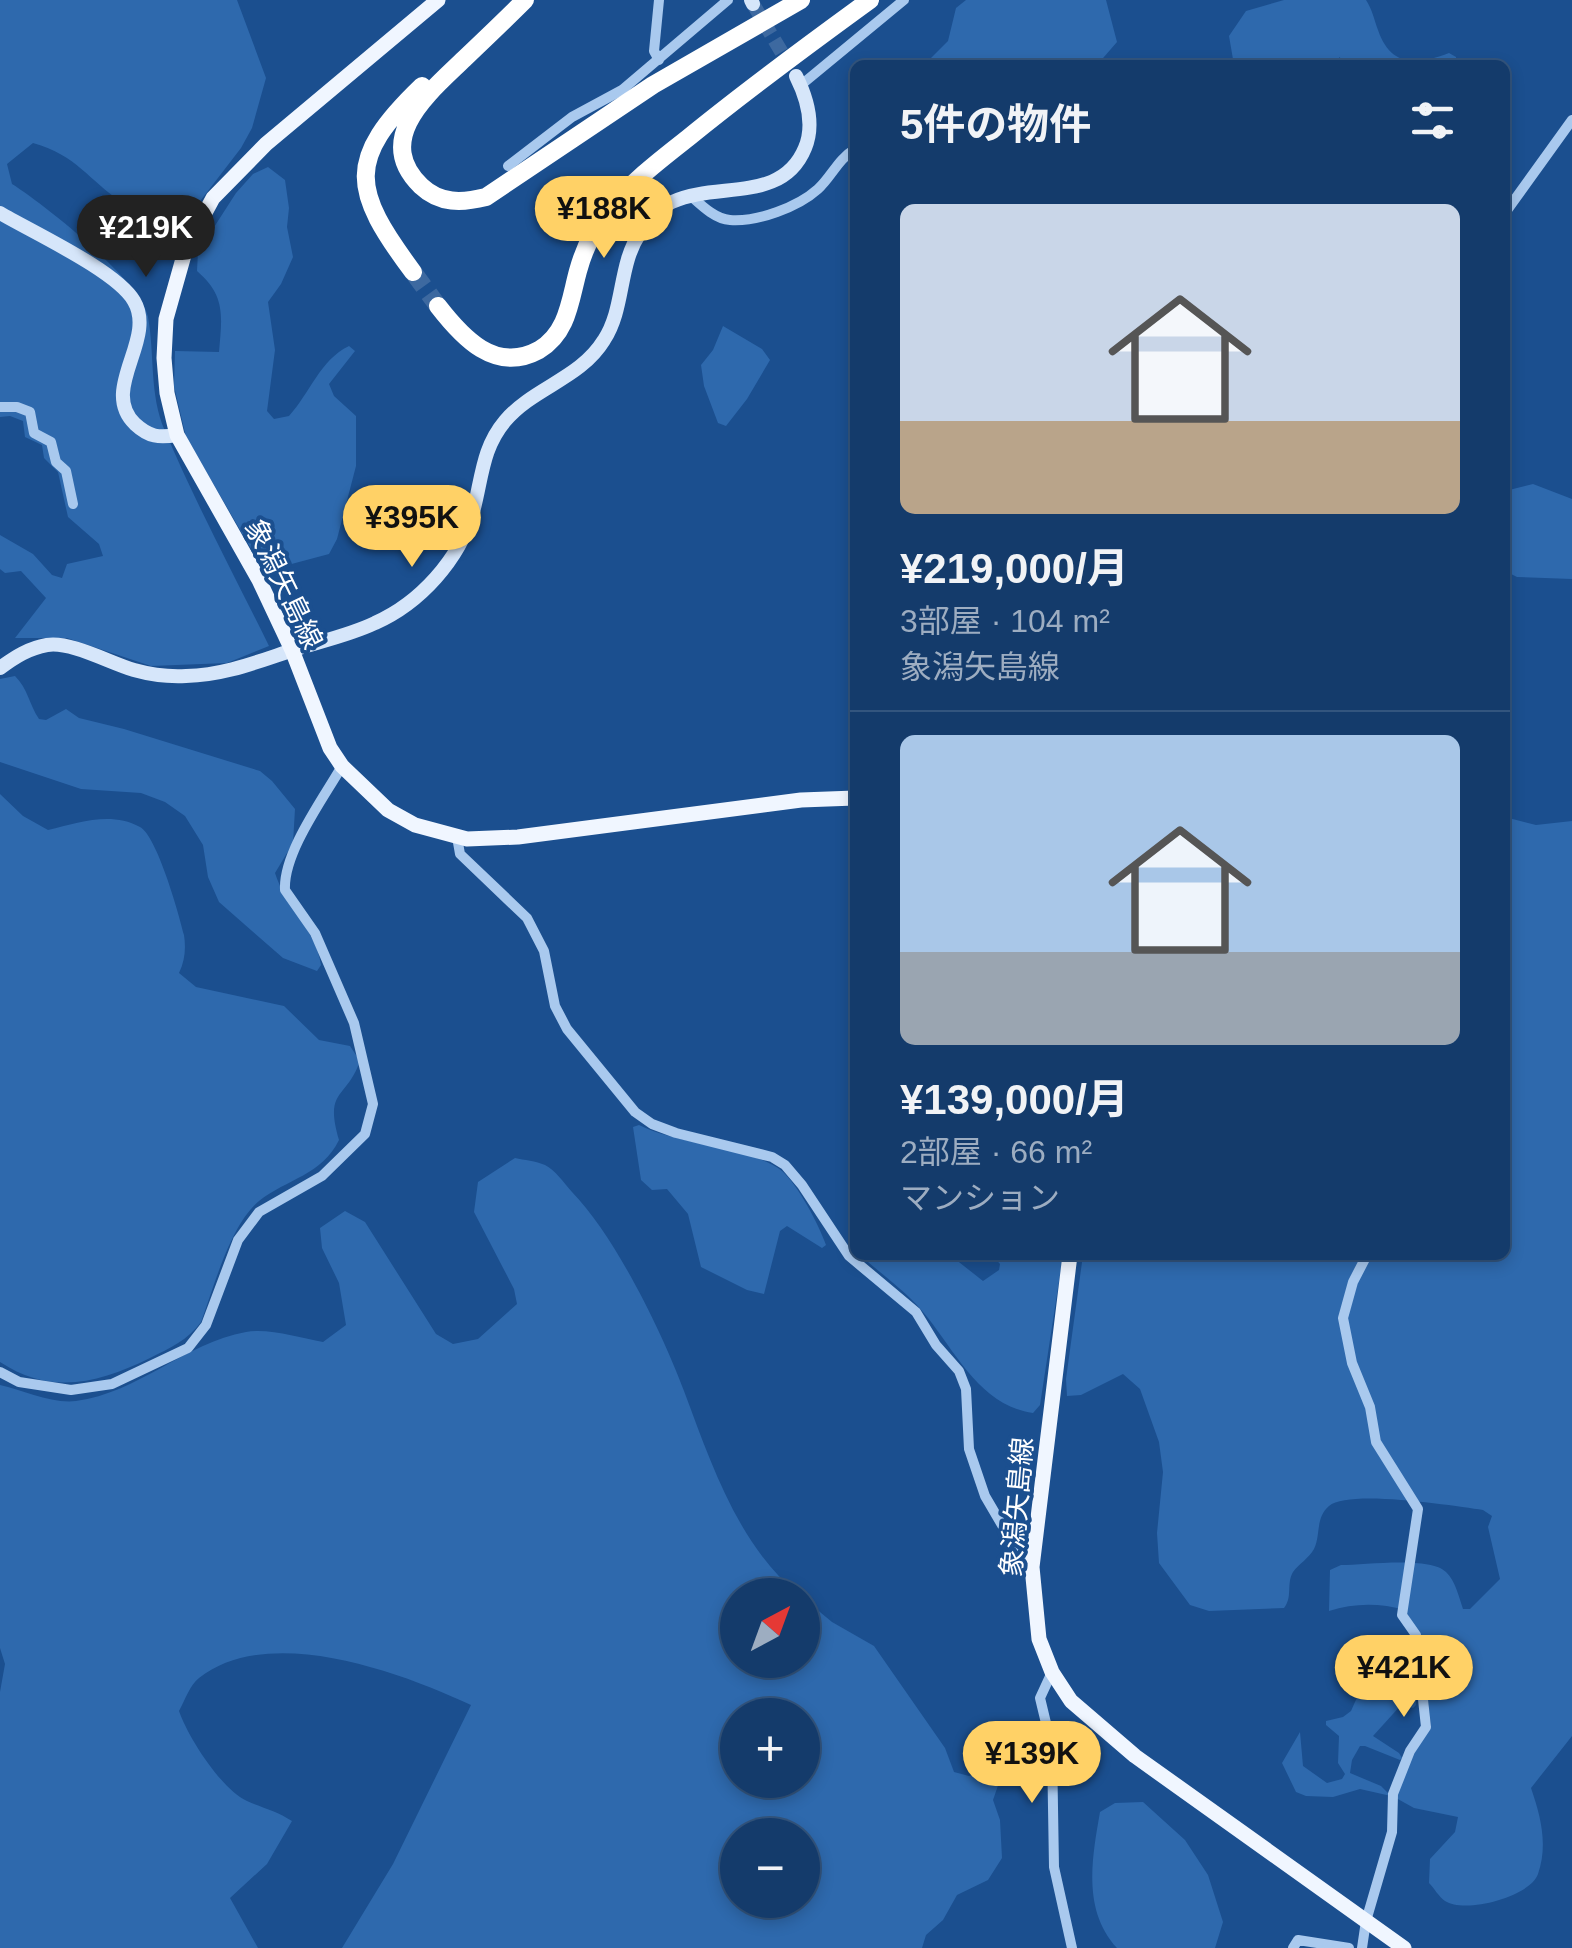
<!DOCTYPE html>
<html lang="ja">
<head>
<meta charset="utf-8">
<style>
  body { margin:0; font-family:Helvetica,"Noto Sans JP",sans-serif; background:#1d4271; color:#f1f3f6; height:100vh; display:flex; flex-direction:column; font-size:38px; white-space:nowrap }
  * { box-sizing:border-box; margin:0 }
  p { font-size:32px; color:#9dadc1 }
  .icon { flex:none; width:55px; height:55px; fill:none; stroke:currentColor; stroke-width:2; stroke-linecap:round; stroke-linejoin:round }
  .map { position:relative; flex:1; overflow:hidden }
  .side { position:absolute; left:850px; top:60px; width:660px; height:1200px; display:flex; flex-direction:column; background:#143b6b; border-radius:15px; box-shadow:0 5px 15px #0003,0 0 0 2px #33557e }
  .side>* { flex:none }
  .needle { width:65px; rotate:41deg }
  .buttons { position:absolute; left:720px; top:1578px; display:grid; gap:20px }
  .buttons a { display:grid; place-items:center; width:100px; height:100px; border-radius:50%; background:#143b6b; box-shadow:0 5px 15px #0003,0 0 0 2px #33557e; font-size:50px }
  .price { position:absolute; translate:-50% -85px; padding:0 22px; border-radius:35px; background:#ffd166; color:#111; font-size:32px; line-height:65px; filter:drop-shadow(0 2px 5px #0008) }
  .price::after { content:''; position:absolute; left:50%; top:60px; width:30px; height:22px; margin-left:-15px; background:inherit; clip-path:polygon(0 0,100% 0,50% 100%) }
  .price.current { background:#222; color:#fff }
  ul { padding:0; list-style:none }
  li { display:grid; align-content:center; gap:20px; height:530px; padding:0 50px }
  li+li { border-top:2px solid #33557e }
  li span { display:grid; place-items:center; height:310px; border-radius:15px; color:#555 }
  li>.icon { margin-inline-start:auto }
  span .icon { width:180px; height:180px; fill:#fffc; stroke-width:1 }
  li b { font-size:42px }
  h2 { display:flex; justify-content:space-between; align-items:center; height:120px; padding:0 50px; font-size:42px }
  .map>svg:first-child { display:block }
  .green { fill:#2e69ad; fill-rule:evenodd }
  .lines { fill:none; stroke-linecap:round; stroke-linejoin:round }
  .secondary-tunnel { stroke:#3d69a0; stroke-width:14; stroke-dasharray:14 7; stroke-linecap:butt }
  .highway-tunnel { stroke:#3d69a0; stroke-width:18; stroke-dasharray:18 9; stroke-linecap:butt }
  .street { stroke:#a9c9ee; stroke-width:10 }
  .secondary { stroke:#d6e6fa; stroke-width:14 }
  .primary { stroke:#f0f6ff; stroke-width:15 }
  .highway { stroke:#fff; stroke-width:18 }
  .labels { text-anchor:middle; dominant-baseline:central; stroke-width:8; stroke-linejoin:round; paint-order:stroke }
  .street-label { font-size:28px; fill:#fff; stroke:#1b4f8f }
</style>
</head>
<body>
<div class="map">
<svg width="1572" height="1948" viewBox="0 0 1572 1948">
  <rect width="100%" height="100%" fill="#1b4f8f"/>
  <path class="green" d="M 0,0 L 237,0 L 266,78 L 252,128 L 241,148 L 191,213 C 170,215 141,215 123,203 C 87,179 78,156 33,143 L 7,164 L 12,184 C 44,204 141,281 148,317 C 155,355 149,394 165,431 C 196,504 234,575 269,646 L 227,663 L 151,666 L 67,638 L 15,638 L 46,598 L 21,571 L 5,573 L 0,569 L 0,535 L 33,554 L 52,575 L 62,578 L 67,564 L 103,556 L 99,544 L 68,517 L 58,472 L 44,458 L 42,445 L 25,437 L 23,421 L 10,416 L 0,417 Z
    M 966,0 L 1106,0 L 1117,42 L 1097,65 L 924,65 L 948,41 L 956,8 Z
    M 1284,0 L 1366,0 C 1372,9 1374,19 1378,30 C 1391,68 1418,65 1449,53 L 1456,57 L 1456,65 L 1350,65 L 1339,57 L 1339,65 L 1234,65 L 1229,36 L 1246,11 Z
    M 268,167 L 285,180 L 289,208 L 287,227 L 293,257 L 281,284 L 268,302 L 275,350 L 267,411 L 274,419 L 289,416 C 310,393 320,360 349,346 L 355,351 L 329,384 L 334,396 L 356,416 L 356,466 L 337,539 L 329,554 L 269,570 L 260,564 L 186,437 L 174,386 L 175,351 L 219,352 C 222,316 226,296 197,271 L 198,252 L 236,193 L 253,174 Z
    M 723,326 L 762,349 L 770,360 L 747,399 L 726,426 L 718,423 L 704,386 L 701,365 L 713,350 Z
    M 1533,484 L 1572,499 L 1572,579 L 1517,577 L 1505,571 L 1505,491 Z
    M 15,676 C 28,689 29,704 39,719 L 46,720 L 66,709 L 79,718 L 124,729 L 260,771 L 272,781 L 295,809 L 293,843 L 275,873 C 285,906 316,930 321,965 L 317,971 L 283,958 L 219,902 L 208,877 L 203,845 L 185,816 L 165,802 L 141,793 L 81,789 L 0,762 L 0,679 Z
    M 0,794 L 23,816 L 48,830 C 79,823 110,811 140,827 C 157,836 179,914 184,935 C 186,948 185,961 179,973 L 196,987 L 284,1006 L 319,1040 L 350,1046 L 360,1061 C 346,1100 324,1089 339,1140 C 322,1175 287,1179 259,1201 C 230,1225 214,1287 201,1322 C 188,1340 170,1348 150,1358 C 99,1383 52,1396 0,1362 Z
    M 1505,817 L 1536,825 L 1572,821 L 1572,1736 L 1531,1788 C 1541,1817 1548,1845 1538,1874 C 1530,1897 1465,1914 1445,1901 C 1439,1897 1434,1888 1429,1883 L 1430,1859 L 1455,1832 L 1458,1817 L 1414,1808 L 1396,1798 L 1398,1776 L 1431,1726 L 1421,1637 L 1405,1610 C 1380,1603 1354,1603 1329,1611 L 1330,1570 L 1341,1565 C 1365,1565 1430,1556 1446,1572 C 1455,1580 1459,1597 1463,1609 L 1470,1609 L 1500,1579 L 1488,1527 L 1492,1516 L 1483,1510 C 1454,1506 1349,1489 1329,1506 C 1315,1518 1321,1535 1314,1549 C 1309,1558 1299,1564 1293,1572 C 1286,1584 1293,1597 1284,1608 L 1209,1611 L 1190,1605 L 1159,1563 L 1157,1533 L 1163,1472 L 1159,1442 L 1140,1389 L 1123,1374 L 1081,1395 L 1067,1396 L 1066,1379 L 1083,1255 L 1505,1255 Z
    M 639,1125 C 676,1144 757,1149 782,1171 C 798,1185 819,1225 826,1245 L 822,1248 L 787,1226 L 780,1231 L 764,1294 L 747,1290 L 701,1267 L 688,1214 L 667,1189 L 652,1190 L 641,1180 L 633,1127 Z
    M 515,1158 C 524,1160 536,1161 545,1165 C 555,1170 564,1183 572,1192 C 615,1236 662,1332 684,1391 C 711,1463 738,1545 799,1595 L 738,1595 L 738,1660 L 802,1660 L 803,1598 L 832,1622 L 874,1646 L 945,1748 L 954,1772 L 969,1776 L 994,1768 L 1001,1777 L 993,1800 L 1000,1820 L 1002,1858 L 988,1880 L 957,1895 L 943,1920 L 926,1935 L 922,1948 L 342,1948 L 393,1864 L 471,1705 C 400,1672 269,1623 199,1678 C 190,1685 185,1700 179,1711 C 188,1737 221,1789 247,1801 C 263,1808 277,1811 292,1821 L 267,1864 L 230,1898 L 258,1948 L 0,1948 L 0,1692 L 5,1664 L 0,1648 L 0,1385 C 23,1390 52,1404 76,1401 C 138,1393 185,1343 246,1332 C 269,1328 300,1338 323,1342 L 346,1325 L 339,1283 L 322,1248 L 320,1228 L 345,1211 L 365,1222 L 436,1334 L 453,1344 L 478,1339 L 517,1304 L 514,1289 L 474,1212 L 478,1182 ZM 738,1715 L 802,1715 L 802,1780 L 738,1780 ZM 738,1835 L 802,1835 L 802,1900 L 738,1900 Z
    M 860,1255 L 950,1255 L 983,1281 L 999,1270 L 1000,1264 L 992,1255 L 1063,1255 L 1040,1405 L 1033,1413 C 982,1406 957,1355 928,1318 C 910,1294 882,1275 860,1255 Z
    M 1353,1666 L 1409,1676 L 1415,1683 L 1416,1705 L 1413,1708 L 1402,1704 L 1373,1736 L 1399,1753 L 1402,1758 L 1400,1760 L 1365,1746 L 1360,1746 L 1352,1760 L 1350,1773 L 1381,1786 L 1391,1796 L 1360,1789 L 1333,1797 L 1306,1796 L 1296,1792 L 1282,1763 L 1300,1732 L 1303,1766 L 1327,1783 L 1342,1779 L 1345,1774 L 1338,1763 L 1339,1736 L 1326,1725 L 1326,1721 L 1343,1717 L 1351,1711 L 1359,1693 L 1357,1684 L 1344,1672 Z
    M 1143,1802 L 1185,1840 L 1208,1875 L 1223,1922 L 1215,1948 L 1117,1948 C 1082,1910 1092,1858 1100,1812 L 1115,1803 Z"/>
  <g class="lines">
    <path class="secondary-tunnel" d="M 753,4 L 791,68"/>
    <path class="highway-tunnel" d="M 413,272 L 438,306"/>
    <path class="street" d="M 659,60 L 654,51 L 659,0
      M 801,85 L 904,0
      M 508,166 L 572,117 L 622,90 L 728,0
      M 691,196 C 701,205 715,219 730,220 C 758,222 798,207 818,189 C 832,176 838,159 855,149
      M 1505,213 L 1572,120
      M 0,407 L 17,407 L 30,412 L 34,433 L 51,442 L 56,462 L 66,471 L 73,504
      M 457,837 L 460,854 L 527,918 L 544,951 L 555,1006 L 567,1029 L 635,1112 L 652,1124 L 676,1133 L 772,1157 L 785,1165 L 802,1185 L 849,1256 L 916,1312 L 936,1345 L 959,1371 L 966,1389 L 969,1449 L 985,1496 L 1009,1537 L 1032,1567
      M 0,1372 L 19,1382 L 71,1390 L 112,1384 L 188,1348 L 206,1325 L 238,1240 L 259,1212 L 322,1176 L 365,1134 L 373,1104 L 354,1023 L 315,933 L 285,890 C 283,853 323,799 342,766
      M 1052,1672 L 1040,1698 L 1052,1748 L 1054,1867 L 1072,1948
      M 1293,1948 L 1298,1940 L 1349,1948
      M 1362,1948 L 1366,1921 L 1392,1832 L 1393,1794 L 1410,1751 L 1426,1727 L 1416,1635 L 1402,1615 L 1418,1509 L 1376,1442 L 1370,1407 L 1352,1363 L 1343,1318 L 1353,1282 L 1367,1255"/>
    <path class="secondary" d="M 751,0 L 753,4
      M 0,213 C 32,232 117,271 134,301 C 157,340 99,389 135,424 C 149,437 159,438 177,435
      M 0,668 C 15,657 29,648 47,645 C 71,641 110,663 134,670 C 152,675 168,677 186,676 C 226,675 259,661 296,649 C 322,641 350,635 375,623 C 420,603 459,560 473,512 C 482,479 482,448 505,421 C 534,387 580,379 604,340 C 625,308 618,265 640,233 C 647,221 659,208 672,202 C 717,181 782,204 805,148 C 815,124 807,98 796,76"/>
    <path class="primary" d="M 438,0 L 266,144 L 213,198 L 186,248 L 166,319 L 164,358 L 167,393 L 177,435 L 259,580 L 292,650 L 330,748 L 342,766 L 388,810 L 415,825 L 467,839 L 518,837 L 801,800 L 855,798
      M 1070,1255 L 1032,1567 L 1039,1639 L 1052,1672 L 1071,1701 L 1135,1756 L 1404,1948"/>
    <path class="highway" d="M 525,0 C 505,20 484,40 464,59 C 430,92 372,138 421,186 C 440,204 462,203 486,197 L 653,85 L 801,0
      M 413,272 C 352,190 345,160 422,86
      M 438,306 C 462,337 495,374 539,350 C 568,333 570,300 578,271 C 584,249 594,228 609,210 C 631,182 660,160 688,138 C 747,90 808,45 870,0"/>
  </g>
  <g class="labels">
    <g class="street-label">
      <text transform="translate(284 584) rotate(64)">象潟矢島線</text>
      <text transform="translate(1017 1507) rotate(-85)">象潟矢島線</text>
    </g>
  </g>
</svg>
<div class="buttons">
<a><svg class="needle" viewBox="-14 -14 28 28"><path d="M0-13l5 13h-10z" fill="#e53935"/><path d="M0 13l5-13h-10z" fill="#9dadc1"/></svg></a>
<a>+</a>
<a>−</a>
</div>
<b class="price" style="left:604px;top:261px">¥188K</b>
<b class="price current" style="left:146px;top:280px">¥219K</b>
<b class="price" style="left:412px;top:570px">¥395K</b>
<b class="price" style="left:1404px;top:1720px">¥421K</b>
<b class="price" style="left:1032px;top:1806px">¥139K</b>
<section class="side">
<h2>5件の物件<svg class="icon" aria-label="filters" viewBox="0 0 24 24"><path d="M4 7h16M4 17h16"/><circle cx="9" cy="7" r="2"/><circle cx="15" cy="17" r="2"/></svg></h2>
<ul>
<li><span style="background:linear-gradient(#c9d6e8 70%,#b9a48a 0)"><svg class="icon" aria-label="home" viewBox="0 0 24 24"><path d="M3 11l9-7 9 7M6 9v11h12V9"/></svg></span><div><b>¥219,000/月</b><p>3部屋 · 104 m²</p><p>象潟矢島線</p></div></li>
<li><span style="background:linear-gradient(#a9c7e8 70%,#9aa5b1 0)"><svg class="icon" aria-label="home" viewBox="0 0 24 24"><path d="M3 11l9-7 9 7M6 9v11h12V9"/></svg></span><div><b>¥139,000/月</b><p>2部屋 · 66 m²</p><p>マンション</p></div></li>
</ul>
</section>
</div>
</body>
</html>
